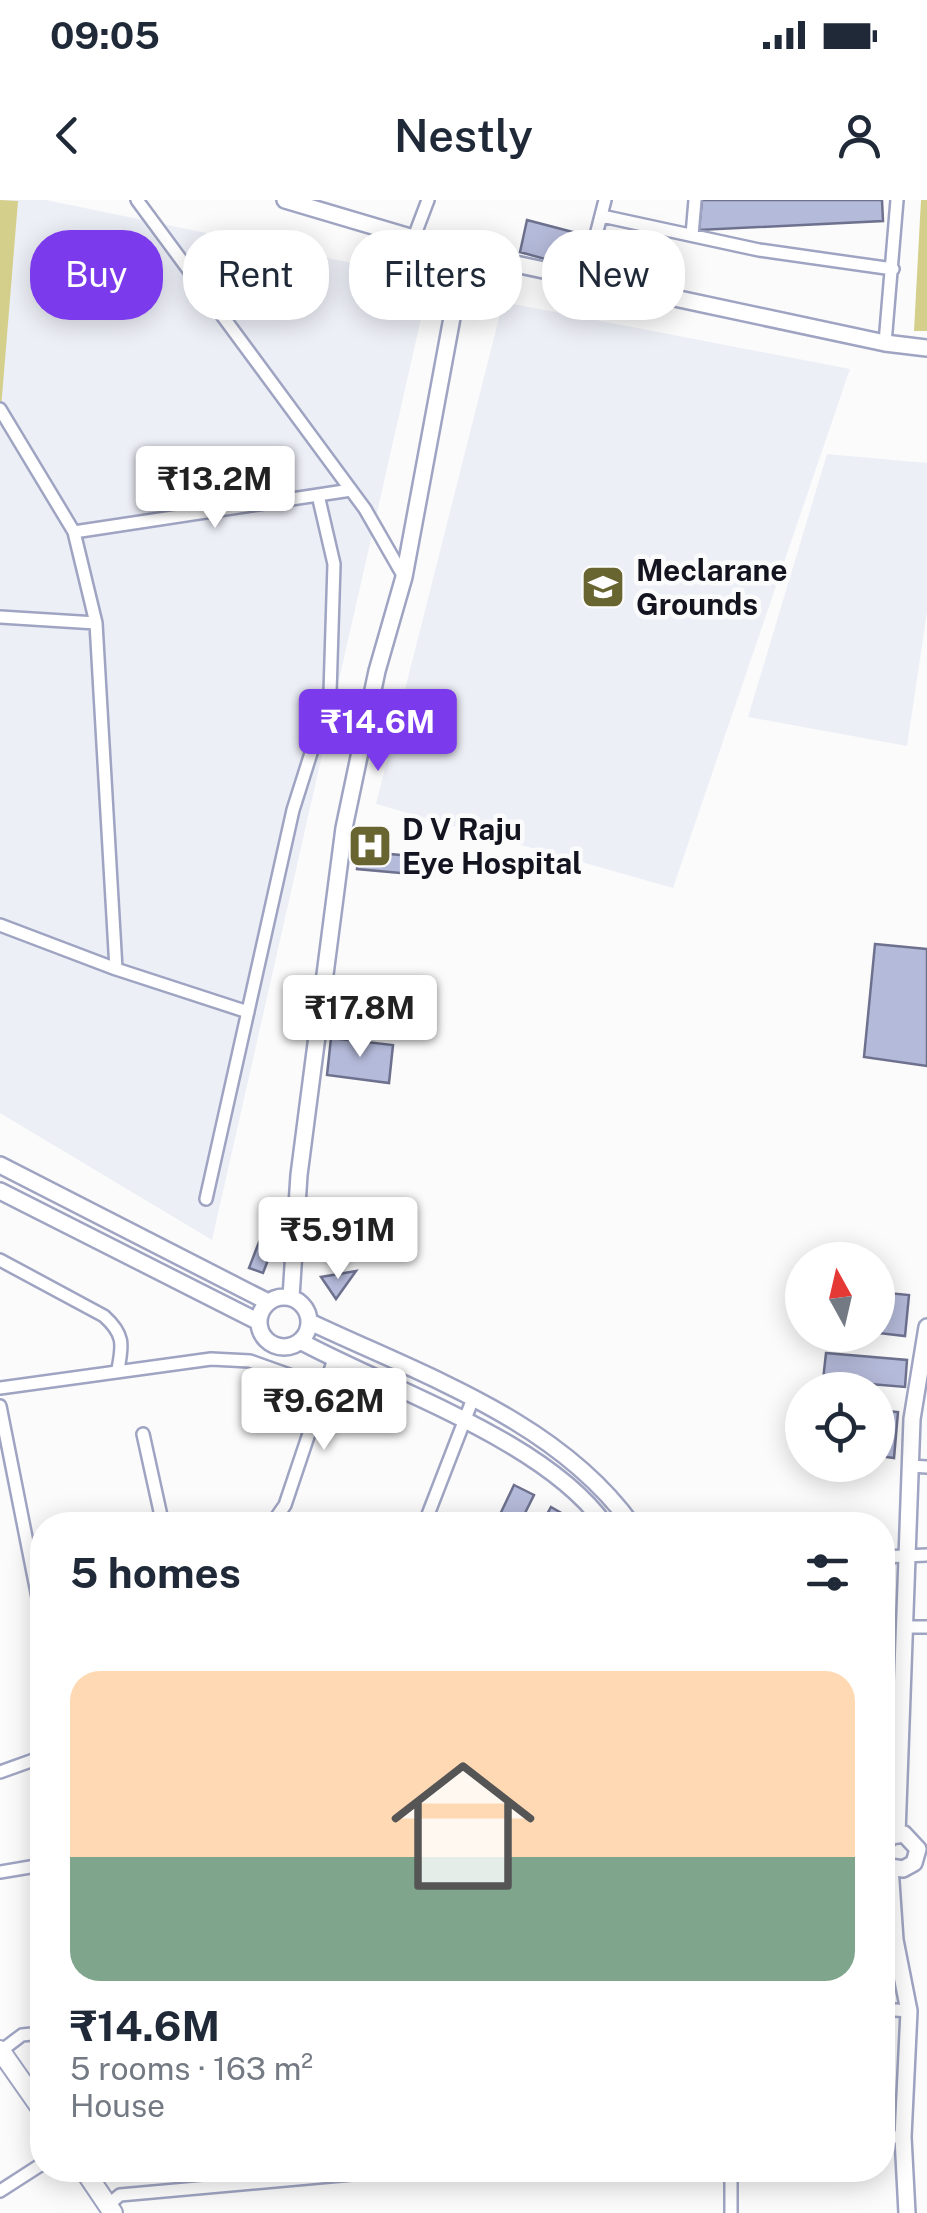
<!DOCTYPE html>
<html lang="en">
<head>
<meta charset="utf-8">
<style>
  body { margin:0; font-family:"Public Sans",sans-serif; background:#f2f2f3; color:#1f2937; height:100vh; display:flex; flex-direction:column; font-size:38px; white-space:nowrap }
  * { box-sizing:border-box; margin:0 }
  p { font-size:32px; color:#747a83 }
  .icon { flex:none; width:55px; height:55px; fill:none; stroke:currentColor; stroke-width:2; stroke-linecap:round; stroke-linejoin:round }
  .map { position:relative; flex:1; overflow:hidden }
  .drawer { position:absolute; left:30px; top:1312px; width:865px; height:670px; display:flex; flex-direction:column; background:#fff; border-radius:40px; box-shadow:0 5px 25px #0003 }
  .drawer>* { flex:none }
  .guide { position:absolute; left:30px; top:30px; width:868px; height:90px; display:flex; gap:20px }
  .needle { width:65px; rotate:352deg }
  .buttons { position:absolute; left:785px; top:1042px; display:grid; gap:20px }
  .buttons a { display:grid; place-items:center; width:110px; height:110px; border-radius:50%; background:#fff; box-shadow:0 5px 25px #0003; font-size:50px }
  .price { position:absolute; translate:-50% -85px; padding:0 22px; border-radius:10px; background:#fff; color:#222; font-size:32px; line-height:65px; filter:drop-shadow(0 2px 5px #0008) }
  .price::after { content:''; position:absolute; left:50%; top:60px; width:30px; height:22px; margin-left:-15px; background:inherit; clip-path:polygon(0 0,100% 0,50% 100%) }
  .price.active { background:#7c3aed; color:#fff }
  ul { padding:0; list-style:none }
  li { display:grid; align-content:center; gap:20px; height:530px; padding:0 40px }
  li span { display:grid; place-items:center; height:310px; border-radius:30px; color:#555 }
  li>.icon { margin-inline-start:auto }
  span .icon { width:180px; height:180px; fill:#fffc; stroke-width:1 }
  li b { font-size:42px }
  h2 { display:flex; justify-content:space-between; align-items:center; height:120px; padding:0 40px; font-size:42px }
  .chip { padding:0 35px; border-radius:40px; background:#fff; box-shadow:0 5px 25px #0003; font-size:35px; line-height:90px }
  .chip.active { background:#7c3aed; color:#fff }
  .status { display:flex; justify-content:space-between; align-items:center; height:70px; padding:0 50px; background:#fff; direction:ltr }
  .status svg { height:28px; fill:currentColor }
  header { display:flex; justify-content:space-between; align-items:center; height:130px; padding:0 40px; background:#fff; font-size:45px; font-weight:600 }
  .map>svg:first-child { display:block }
  .built { fill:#edeff7 }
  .green { fill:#d4cf8a }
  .building { fill:#b4bad9; stroke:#6d718e; stroke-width:2.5 }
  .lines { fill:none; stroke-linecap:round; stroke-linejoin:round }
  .minor-casing { stroke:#9fa4c2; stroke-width:16 }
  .tertiary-casing { stroke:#9fa4c2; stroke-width:20 }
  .primary-casing { stroke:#9fa4c2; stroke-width:22 }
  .minor { stroke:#fff; stroke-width:11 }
  .tertiary { stroke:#fff; stroke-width:15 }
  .primary { stroke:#fff; stroke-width:18 }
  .labels { text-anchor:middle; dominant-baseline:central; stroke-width:9; stroke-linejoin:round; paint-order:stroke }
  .poi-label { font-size:30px; font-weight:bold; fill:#13141f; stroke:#fbfbfb; text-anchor:start }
</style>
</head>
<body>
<div class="status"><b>09:05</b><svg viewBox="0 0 49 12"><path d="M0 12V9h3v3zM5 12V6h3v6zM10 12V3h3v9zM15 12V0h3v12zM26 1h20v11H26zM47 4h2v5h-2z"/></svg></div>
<header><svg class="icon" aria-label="back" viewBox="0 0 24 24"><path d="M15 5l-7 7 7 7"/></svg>Nestly<svg class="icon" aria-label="person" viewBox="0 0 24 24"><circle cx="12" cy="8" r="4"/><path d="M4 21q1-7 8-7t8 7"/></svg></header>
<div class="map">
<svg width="927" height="2013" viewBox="0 0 927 2013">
  <rect width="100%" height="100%" fill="#fbfbfb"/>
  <path class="built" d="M 0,0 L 46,0 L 430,79 L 212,1040 L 0,913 Z
    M 503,102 L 850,169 L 673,688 L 376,604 Z
    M 827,254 L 927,263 L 927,412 L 907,546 L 748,517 Z"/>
  <path class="green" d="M 0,0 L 18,1 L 0,221 Z
    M 921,0 L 927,0 L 927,131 L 914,131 Z"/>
  <path class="building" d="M 702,0 L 882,0 L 883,21 L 699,30 Z
    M 527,20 L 584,35 L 577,68 L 520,52 Z
    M 361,631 L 381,633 L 379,653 L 434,658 L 433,676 L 357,669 Z
    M 875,744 L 927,749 L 927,866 L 864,857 Z
    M 331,838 L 393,845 L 389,883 L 327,875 Z
    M 259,1042 L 273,1047 L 263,1073 L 249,1068 Z
    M 356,1071 L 336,1099 L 321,1077 Z
    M 878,1092 L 909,1095 L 905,1136 L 878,1133 Z
    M 826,1153 L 907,1160 L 905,1187 L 823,1180 Z
    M 878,1210 L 898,1212 L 894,1258 L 878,1256 Z
    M 514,1285 L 534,1295 L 519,1325 L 495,1325 Z
    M 551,1307 L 570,1318 L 566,1325 L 541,1325 Z"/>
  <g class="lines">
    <defs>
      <path id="minor" d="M 137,0 L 365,309 L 404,377
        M 602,16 L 759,50 L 893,69
        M 692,35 L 695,0
        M 414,37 L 428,0
        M 585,78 L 605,0
        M 885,143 L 897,0
        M 0,209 L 74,332 L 96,423 L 116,769
        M 74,332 L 351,290
        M 0,417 L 96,423
        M 0,725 L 116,769 L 248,812
        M 206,999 L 293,610 L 330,493 L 334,364 L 318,295
        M 0,1060 L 104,1116 C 124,1134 123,1144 118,1169
        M 0,1188 L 211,1159 L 250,1161 L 323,1187
        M 0,1206 L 42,1418
        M 143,1234 L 163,1325
        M 910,1266 L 927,1267
        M 271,1325 L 285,1305 L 334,1159
        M 424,1325 L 472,1201
        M 882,1357 L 927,1355
        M 905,1427 L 927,1427
        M 0,1572 L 42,1557
        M 0,1672 L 42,1665
        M 882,1809 L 909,1811
        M 1,1851 L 22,1835 L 42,1833
        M 882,1937 L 903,1937
        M 0,1991 L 42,1964
        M 108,2005 L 120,1995 L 396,1970
        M 731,2013 L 731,1970"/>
      <path id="tertiary" d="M 285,0 L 464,53 L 885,143 L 927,148
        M 0,965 L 268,1102
        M 0,991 L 259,1122
        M259 1122a25 25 0 1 1 50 0a25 25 0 1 1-50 0Z
        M 291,1097 L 299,975 L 344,628 L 377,471 L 404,377 L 464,53
        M 310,1122 C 422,1175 558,1221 632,1325
        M 300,1141 C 391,1190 546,1241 605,1325
        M 897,1634 L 912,1219 L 927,1127
        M 882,1647 L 891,1636 L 904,1634 L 918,1649 L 914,1663 L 903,1669 L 890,1667 L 882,1657
        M 890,1667 L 895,1740 L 909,1811 L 903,1937 L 907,2013"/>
      <path id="primary" d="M 0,1850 L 42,1910
        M 84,1970 L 113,2013"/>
    </defs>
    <use href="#minor" class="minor-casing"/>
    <use href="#tertiary" class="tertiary-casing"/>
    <use href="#primary" class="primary-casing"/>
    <use href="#minor" class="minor"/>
    <use href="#tertiary" class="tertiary"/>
    <use href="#primary" class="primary"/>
  </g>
  <defs>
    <symbol id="school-square" viewBox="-11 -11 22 22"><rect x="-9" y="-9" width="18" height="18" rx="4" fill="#696531" stroke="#fbfbfb"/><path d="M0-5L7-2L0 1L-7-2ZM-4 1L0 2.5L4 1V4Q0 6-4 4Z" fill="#fff"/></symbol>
    <symbol id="hospital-square" viewBox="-11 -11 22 22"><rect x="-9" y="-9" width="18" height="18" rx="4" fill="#696531" stroke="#fbfbfb"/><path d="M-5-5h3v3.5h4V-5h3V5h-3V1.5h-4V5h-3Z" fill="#fff"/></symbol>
  </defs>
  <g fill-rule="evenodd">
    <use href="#school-square" x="578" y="362" width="50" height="50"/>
    <use href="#hospital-square" x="345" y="621" width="50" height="50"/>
  </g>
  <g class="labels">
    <g class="poi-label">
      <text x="636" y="370">Meclarane<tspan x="636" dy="34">Grounds</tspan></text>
      <text x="402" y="629">D V Raju<tspan x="402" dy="34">Eye Hospital</tspan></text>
    </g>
  </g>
</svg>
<div class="buttons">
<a><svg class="needle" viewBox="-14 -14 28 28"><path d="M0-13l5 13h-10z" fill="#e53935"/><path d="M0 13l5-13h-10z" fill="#747a83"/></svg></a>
<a><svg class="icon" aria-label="locate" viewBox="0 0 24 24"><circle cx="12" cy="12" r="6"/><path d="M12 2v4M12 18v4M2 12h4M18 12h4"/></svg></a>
</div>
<b class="price" style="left:215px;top:331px">₹13.2M</b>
<b class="price active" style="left:378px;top:574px">₹14.6M</b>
<b class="price" style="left:360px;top:860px">₹17.8M</b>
<b class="price" style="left:338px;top:1082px">₹5.91M</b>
<b class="price" style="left:324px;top:1253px">₹9.62M</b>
<div class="guide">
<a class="chip active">Buy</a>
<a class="chip">Rent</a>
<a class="chip">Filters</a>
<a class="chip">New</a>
</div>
<section class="drawer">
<h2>5 homes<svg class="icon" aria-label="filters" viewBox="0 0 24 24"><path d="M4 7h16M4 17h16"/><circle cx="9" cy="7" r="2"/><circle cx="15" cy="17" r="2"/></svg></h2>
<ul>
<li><span style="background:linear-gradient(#ffd9b3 60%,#7fa58c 0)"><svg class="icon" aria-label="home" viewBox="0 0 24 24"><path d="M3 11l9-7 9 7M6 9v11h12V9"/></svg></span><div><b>₹14.6M</b><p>5 rooms · 163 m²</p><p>House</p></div></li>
</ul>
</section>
</div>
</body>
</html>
